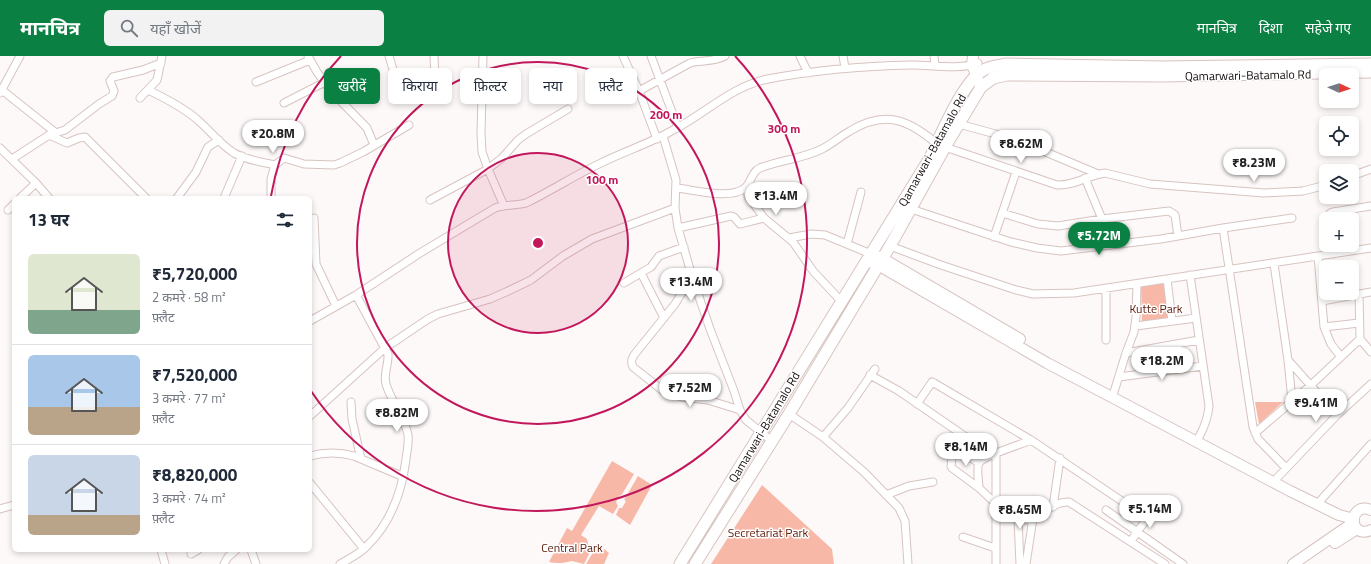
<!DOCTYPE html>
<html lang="hi">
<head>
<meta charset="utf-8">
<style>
  body { margin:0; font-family:"Titillium Web","Noto Sans Devanagari",sans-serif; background:#f2f2f3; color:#1f2937; height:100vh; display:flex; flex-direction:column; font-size:15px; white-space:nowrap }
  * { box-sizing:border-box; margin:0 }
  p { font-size:13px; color:#747a83 }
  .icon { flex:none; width:22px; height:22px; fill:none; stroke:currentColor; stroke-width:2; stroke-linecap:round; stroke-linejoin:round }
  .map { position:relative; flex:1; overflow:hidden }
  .panel { position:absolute; left:12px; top:140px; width:300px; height:356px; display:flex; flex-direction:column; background:#fff; border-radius:6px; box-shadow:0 2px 6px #0003 }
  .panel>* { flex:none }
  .guide { position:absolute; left:324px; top:12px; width:380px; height:36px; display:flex; gap:8px }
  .needle { width:26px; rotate:93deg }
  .buttons { position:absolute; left:1319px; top:12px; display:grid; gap:8px }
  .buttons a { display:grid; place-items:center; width:40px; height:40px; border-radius:6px; background:#fff; box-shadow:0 2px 6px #0003; font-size:20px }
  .price { position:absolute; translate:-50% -34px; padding:0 9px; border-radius:14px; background:#fff; color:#222; font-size:13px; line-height:26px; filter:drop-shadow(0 1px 2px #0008) }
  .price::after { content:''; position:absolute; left:50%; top:24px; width:12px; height:9px; margin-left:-6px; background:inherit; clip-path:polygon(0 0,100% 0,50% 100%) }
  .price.active { background:#0b8043; color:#fff }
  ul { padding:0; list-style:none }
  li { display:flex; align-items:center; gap:12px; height:100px; padding:0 16px }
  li+li { border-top:1px solid #e0e1e3 }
  li span { display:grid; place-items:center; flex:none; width:112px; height:80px; border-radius:6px; color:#555 }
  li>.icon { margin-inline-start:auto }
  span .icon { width:48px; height:48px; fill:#fffc; stroke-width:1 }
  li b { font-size:17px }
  h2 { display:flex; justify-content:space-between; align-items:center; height:48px; padding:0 16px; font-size:17px }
  .chip { padding:0 14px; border-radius:6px; background:#fff; box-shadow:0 2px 6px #0003; font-size:14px; line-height:36px }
  .chip.active { background:#0b8043; color:#fff }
  header { display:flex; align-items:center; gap:24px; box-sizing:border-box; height:56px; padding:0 20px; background:#0b8043; color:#fff }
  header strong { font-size:19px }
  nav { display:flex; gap:22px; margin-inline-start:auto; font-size:14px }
  .search { width:280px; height:36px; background:#f2f2f3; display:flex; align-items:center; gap:10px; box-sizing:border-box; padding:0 14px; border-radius:6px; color:#747a83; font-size:15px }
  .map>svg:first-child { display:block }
  .green { fill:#f7b8a8 }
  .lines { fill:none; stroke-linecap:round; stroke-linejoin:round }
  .street-casing { stroke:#d7c4c0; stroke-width:9 }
  .secondary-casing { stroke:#d7c4c0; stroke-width:12 }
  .primary-casing { stroke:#d7c4c0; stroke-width:13 }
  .street { stroke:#fff; stroke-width:7 }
  .secondary { stroke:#fff; stroke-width:10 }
  .primary { stroke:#fff; stroke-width:11 }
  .ring { fill:none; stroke:#c2185b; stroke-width:2 }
  .labels { text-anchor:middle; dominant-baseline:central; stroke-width:3; stroke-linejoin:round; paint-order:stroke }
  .street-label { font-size:12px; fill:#130d0c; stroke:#fff }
  .park-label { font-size:12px; fill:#5c1b0a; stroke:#fff }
  .centre { fill:#c2185b; stroke:#fff; stroke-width:2 }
  .ring-label { font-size:12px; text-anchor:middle; font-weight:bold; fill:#c2185b; stroke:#fff; stroke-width:3; stroke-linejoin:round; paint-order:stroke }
</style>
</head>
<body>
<header>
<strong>मानचित्र</strong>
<div class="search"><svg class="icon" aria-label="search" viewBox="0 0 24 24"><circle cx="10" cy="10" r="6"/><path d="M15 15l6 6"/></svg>यहाँ खोजें</div>
<nav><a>मानचित्र</a><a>दिशा</a><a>सहेजे गए</a></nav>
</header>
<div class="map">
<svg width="1371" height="508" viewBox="0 0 1371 508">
  <rect width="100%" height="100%" fill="#fdf9f8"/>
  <path class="green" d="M 1167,223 L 1172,265 L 1142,269 L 1141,227 Z
    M 1255,346 L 1283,346 L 1259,368 Z
    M 612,405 L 634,418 L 621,440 L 620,439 L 616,446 L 618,450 L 613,458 L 599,450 L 581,479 L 587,483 L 588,488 L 593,491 L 584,508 L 572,505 C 564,507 557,508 549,506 L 567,472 L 572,475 Z
    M 638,420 L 652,429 L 630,469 L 616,459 L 619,452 L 622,452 L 626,445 L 624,444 Z
    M 762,429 L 832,493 L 834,508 L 711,508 Z
    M 595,493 L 599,495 L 601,494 L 603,495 L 604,493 L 609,497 L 604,508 L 586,508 Z"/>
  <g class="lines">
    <defs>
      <path id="street" d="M 308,0 L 317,16 L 331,35 L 367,72 L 374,89
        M 389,0 L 398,30
        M 434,0 L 435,23
        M 483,0 L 481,77 L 482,96 L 488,113 L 504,150
        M 623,0 L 639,35 L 657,83
        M 651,0 L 678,72
        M 800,0 L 808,17
        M 843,0 L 845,12
        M 934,0 L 935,10
        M 256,26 L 310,4
        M 2,34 L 56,77
        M 148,34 C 165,42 186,53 200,66 C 211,76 221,89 234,97 C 246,104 262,106 275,109 L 284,102 L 304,108 L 334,109 L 340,107 L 363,96 L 409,69
        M 639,35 L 690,7 C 702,4 714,6 725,0
        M 0,37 L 20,0
        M 140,42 L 157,24 L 162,0
        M 284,47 L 325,26
        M 959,68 L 1010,82 L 1029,89 L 1098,118
        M 49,79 L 67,87 L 79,82 L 85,81 L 146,142
        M 663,80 L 676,124 L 675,152 L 678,172 L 692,220 L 710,273 L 734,335 L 740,354 L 746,364 L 772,385
        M 945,91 L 1057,129 C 1074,130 1089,119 1105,117 L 1150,128 L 1264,137 L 1303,135 L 1326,129
        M 0,92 L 36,127 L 49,142
        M 12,103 L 49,79 L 65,74 L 99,48 L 112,40 L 114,35 L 110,25 L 113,21 L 143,14 L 161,7
        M 1352,120 L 1371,113
        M 1085,122 L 1102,163
        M 747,130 L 748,140 L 764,162
        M 677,132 C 695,134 730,144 745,132 C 752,126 751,116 760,112 C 780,104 802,103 822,93 C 832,88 841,80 850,75 C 885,54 908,63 937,88
        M 20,142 L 36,127
        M 177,142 L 196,116 L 208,91 L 219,84
        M 224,142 L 242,100
        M 271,142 L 271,123 L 275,109
        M 430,144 L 488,113 L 502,102 L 518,84 L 526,78 L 568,53
        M 911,153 L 1011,186 L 1037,192 L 1061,195 L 1161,183 L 1223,172 L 1292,162
        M 8,154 L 14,148
        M 1002,157 L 1038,168 L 1058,170 L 1102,163 L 1169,155 L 1175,159 L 1178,180
        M 314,162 L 316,208 L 336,250
        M 1329,163 L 1330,157 L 1333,156 L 1371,150
        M 678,172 L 731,160 L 734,161 L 740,168 L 764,162 L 793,186 L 813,215 L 841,245
        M 1223,172 L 1253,371 L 1258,383 L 1286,412
        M 994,181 L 1016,116
        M 789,182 L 811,178 L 825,179 L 871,198
        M 847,188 L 861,136
        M 1332,189 L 1333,198
        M 890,190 L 941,209 L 1016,234 L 1033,238 L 1074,237 L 1371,192
        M 1318,200 L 1324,271 L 1331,288 L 1341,301
        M 1274,208 L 1288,304 L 1292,345
        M 641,217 L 664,262
        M 1190,219 L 1209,350 C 1208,362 1205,370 1199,381
        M 692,220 L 675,248 L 634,299 C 631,304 631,306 633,311 L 662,334 L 673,338 L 682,341 L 708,344 L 740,354
        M 1167,223 L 1172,265
        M 624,227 L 651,211 L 659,200 L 684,191
        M 1106,233 L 1106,284
        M 1359,238 L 1360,283 L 1371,296
        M 1322,245 L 1371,236
        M 310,265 L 356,239 L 420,197 L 495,152 C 505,148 516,150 526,147 C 551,135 575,119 601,107 C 625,95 651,87 675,73 C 706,57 732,30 768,23 C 815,14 864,10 912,9 C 931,9 961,14 978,7
        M 1136,270 L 1196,262
        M 1324,271 L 1359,267
        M 1126,297 L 1199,284
        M 1288,304 L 1337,359
        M 870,319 L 899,335 L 992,399
        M 1119,321 L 1203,310
        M 1114,336 L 1126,297 L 1134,276 L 1136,261 L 1137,228
        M 351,346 L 352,363 L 361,403
        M 917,348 L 930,329 L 932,326 L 934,327 L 1031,384 L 1144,460 L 1145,465 L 1131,485
        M 789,358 L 823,381 L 864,416 L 899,452 L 905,465 L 908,508
        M 310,360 L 385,292 L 428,263 L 438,258 L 490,243 L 506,236 L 531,224 L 563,200 L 592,183 L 675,152
        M 1255,377 L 1310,330 L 1360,283
        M 823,381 L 848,352 L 875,313
        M 1031,384 C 1022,388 983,400 979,407 C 976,413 979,425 979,432 L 995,447 L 1018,463 C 1037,469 1051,444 1069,446 L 1165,508
        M 310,400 C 325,396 339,396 354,400 L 404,421
        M 1277,422 L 1337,359 L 1371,328
        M 310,427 L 364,493
        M 979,432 L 952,412 L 951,410 L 953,393 L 957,393 L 979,407
        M 886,439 L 909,430 L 933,426
        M 1320,445 L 1371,388
        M 1053,451 L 1060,402
        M 0,453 L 14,449
        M 1106,454 L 1183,508
        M 1018,463 L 1020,508
        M 963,481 L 995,492
        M 161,494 L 165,508
        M 251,494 L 256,508
        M 191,498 L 198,494
        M 224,508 L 228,501 L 236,494
        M 340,508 C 349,503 359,498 366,491 C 390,468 402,436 406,403 C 407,395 409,387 408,379 C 405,361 391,346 386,328 C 383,318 389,308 388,298 L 356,239
        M 996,508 L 996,397
        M 1026,508 L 1033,462"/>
      <path id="secondary" d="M 973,0 L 972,9 L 981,31
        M 871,198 L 882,202 L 1020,283
        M 867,205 L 878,209 L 1047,307 L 1290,435 L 1339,459 L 1354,463
        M 1371,454 C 1348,445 1348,484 1371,474
        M 1335,487 L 1357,473
        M 1293,508 L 1354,466"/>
      <path id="primary" d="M 680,508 L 930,102 C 940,80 963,26 982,15 C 989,10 998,10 1006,8 L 1162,11 L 1371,8
        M 695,508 L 789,358 L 890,190 L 945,91 L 981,31 L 993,22 L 1007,19 L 1162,20 L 1371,16"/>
    </defs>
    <use href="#street" class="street-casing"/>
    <use href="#secondary" class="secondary-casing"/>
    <use href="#primary" class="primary-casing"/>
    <use href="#street" class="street"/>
    <use href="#secondary" class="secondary"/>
    <use href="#primary" class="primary"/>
  </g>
  <circle cx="538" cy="187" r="90" fill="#c2185b" fill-opacity=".12"/>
  <g class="ring">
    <circle cx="538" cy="187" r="90"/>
    <circle cx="538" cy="187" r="181"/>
    <path d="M271 140A271 271 0 0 1 341 0M735 0A271 271 0 1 1 311 335"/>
  </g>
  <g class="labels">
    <g class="street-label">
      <text transform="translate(1248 19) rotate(-1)">Qamarwari-Batamalo Rd</text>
      <text transform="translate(932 94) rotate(-61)">Qamarwari-Batamalo Rd</text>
      <text transform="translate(764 371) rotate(-59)">Qamarwari-Batamalo Rd</text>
    </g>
    <g class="park-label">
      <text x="1156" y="252">Kutte Park</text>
      <text x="768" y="476">Secretariat Park</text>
      <text x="572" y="491">Central Park</text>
    </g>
  </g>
  <circle cx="538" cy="187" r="6" class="centre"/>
  <g class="ring-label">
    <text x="666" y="63">200 m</text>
    <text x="784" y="77">300 m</text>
    <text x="602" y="128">100 m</text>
  </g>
</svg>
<div class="buttons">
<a><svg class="needle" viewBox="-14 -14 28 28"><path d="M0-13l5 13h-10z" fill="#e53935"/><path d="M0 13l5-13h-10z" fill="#747a83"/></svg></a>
<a><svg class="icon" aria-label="locate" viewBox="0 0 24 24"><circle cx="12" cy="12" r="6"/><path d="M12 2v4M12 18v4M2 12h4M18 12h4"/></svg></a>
<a><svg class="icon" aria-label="layers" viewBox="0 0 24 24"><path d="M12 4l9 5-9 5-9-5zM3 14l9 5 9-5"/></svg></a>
<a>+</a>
<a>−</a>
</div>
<b class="price" style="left:273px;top:98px">₹20.8M</b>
<b class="price" style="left:1021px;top:108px">₹8.62M</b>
<b class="price" style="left:1254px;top:127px">₹8.23M</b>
<b class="price" style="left:776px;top:160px">₹13.4M</b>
<b class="price active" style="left:1099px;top:200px">₹5.72M</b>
<b class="price" style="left:691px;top:246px">₹13.4M</b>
<b class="price" style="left:1162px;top:325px">₹18.2M</b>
<b class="price" style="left:690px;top:352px">₹7.52M</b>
<b class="price" style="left:1316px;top:367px">₹9.41M</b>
<b class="price" style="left:397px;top:377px">₹8.82M</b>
<b class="price" style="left:966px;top:411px">₹8.14M</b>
<b class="price" style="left:1150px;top:473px">₹5.14M</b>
<b class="price" style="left:1020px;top:474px">₹8.45M</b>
<div class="guide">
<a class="chip active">खरीदें</a>
<a class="chip">किराया</a>
<a class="chip">फ़िल्टर</a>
<a class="chip">नया</a>
<a class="chip">फ़्लैट</a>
</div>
<section class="panel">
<h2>13 घर<svg class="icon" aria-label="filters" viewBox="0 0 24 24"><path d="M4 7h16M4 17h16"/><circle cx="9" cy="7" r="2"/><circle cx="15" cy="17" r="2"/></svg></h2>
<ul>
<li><span style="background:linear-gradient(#dfe7d0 70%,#7fa58c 0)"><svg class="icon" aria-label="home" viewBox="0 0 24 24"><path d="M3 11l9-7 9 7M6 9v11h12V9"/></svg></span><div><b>₹5,720,000</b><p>2 कमरे · 58 m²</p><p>फ़्लैट</p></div></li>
<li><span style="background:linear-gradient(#a9c7e8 65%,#b9a48a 0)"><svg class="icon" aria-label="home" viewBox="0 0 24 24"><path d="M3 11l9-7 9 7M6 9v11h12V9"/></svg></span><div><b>₹7,520,000</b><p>3 कमरे · 77 m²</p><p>फ़्लैट</p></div></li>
<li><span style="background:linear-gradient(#c9d6e8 75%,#b9a48a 0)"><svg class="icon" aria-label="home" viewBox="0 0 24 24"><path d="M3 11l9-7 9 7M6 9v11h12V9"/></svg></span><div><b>₹8,820,000</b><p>3 कमरे · 74 m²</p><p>फ़्लैट</p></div></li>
</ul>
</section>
</div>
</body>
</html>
